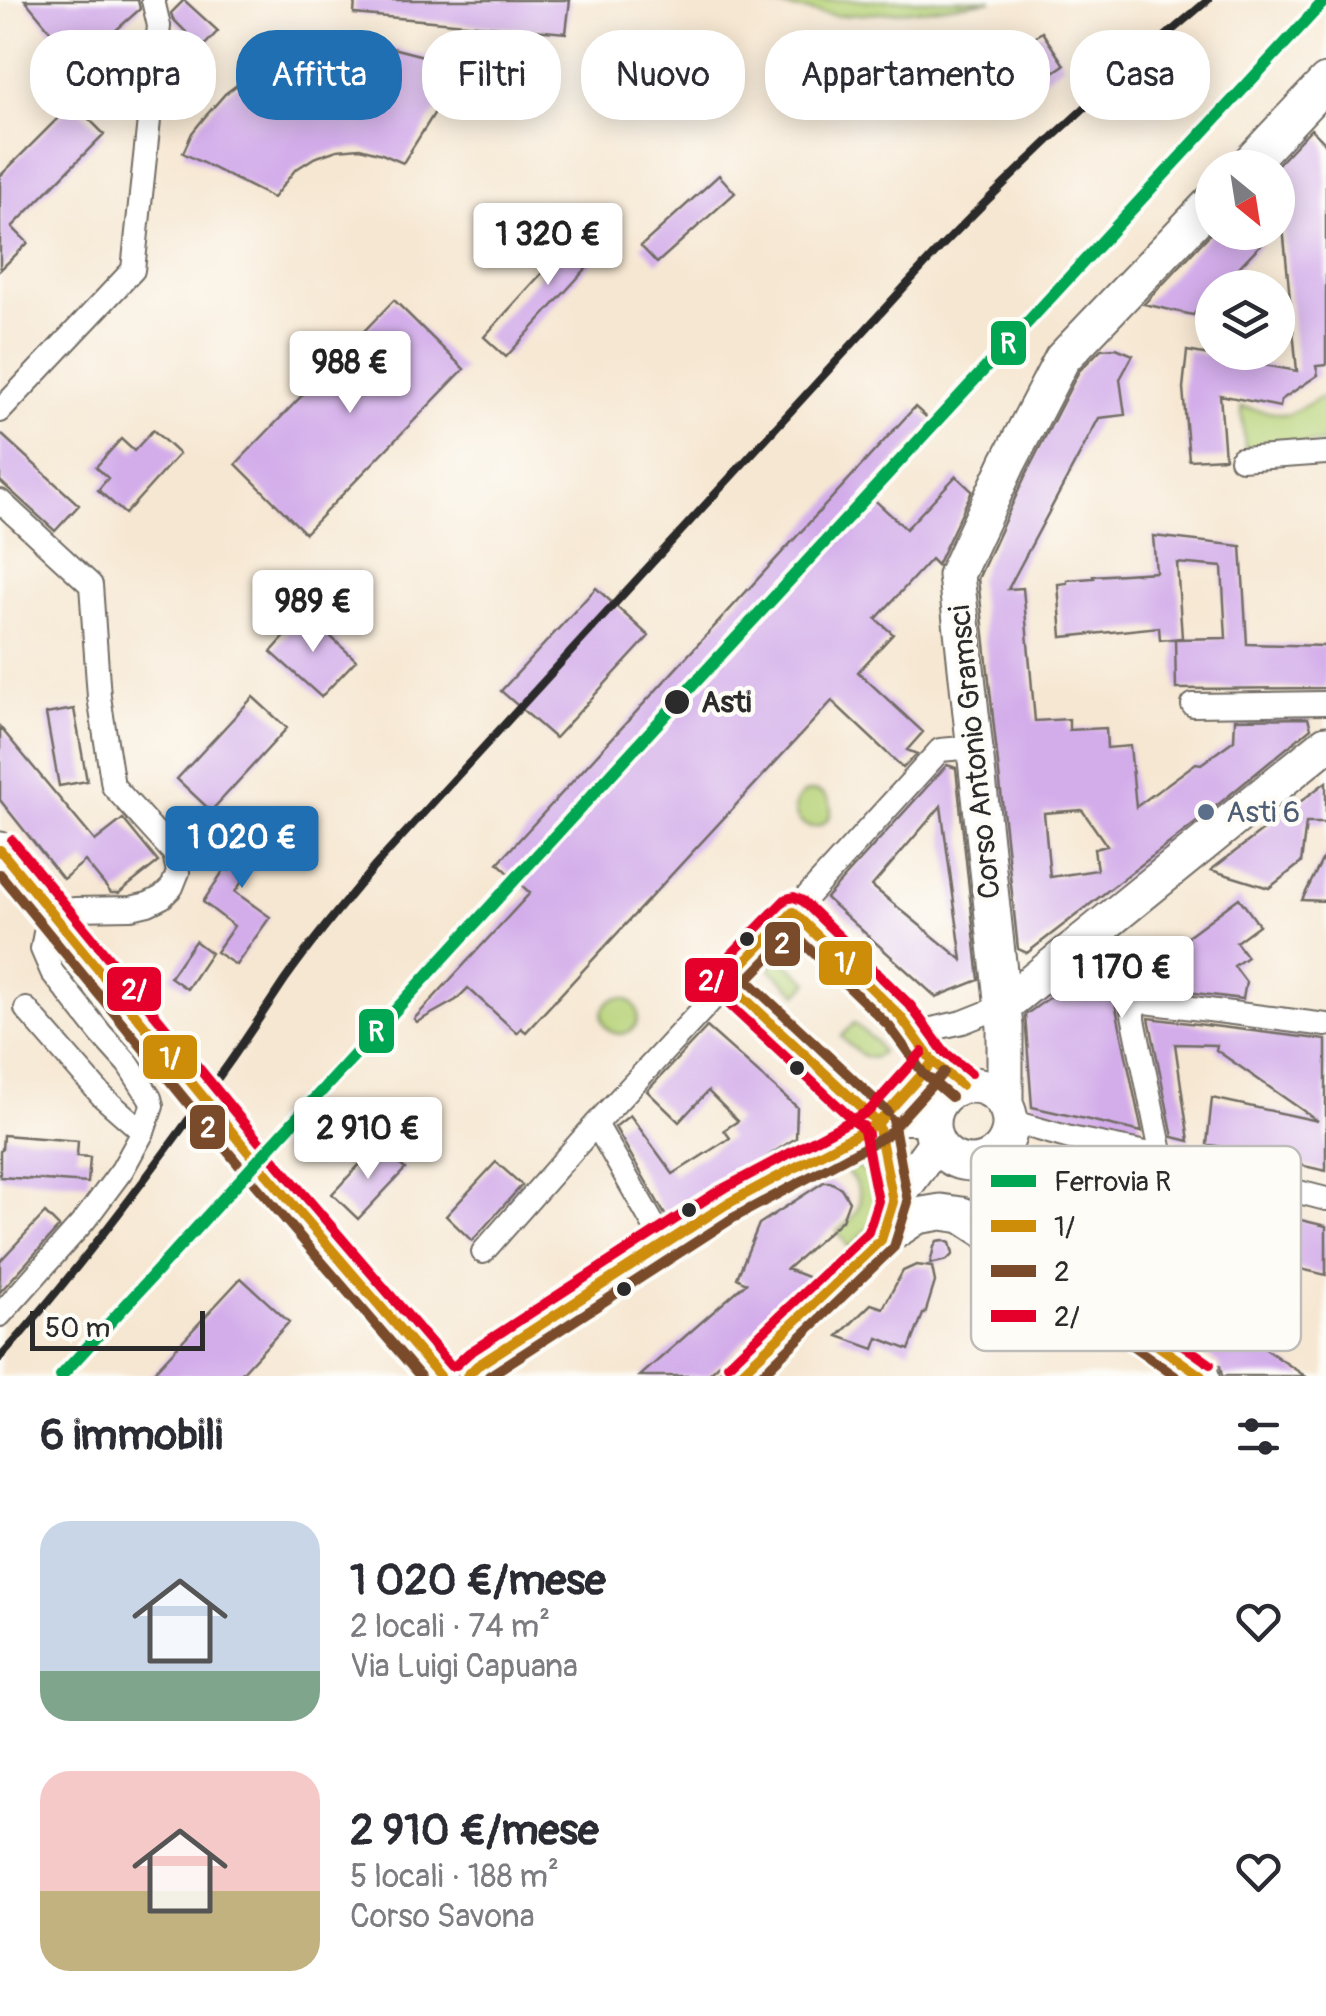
<!DOCTYPE html>
<html lang="it">
<head>
<meta charset="utf-8">
<style>
  body { margin:0; font-family:Pangolin,sans-serif; background:#f7f7f7; color:#2b2b33; height:100vh; display:flex; flex-direction:column; font-size:38px; white-space:nowrap }
  * { box-sizing:border-box; margin:0 }
  p { font-size:32px; color:#7c7c81 }
  .icon { flex:none; width:55px; height:55px; fill:none; stroke:currentColor; stroke-width:2; stroke-linecap:round; stroke-linejoin:round }
  .map { position:relative; height:1376px; overflow:hidden }
  .details { display:flex; flex-direction:column; background:#fff; flex:1 }
  .details>* { flex:none }
  .banner { position:absolute; left:30px; top:30px; width:1268px; height:90px; display:flex; gap:20px }
  .needle { width:65px; rotate:150deg }
  .fabs { position:absolute; left:1195px; top:150px; display:grid; gap:20px }
  .fabs a { display:grid; place-items:center; width:100px; height:100px; border-radius:50%; background:#fff; box-shadow:0 5px 25px #0003; font-size:50px }
  .scale { position:absolute; left:30px; bottom:25px; width:175px; box-sizing:border-box; padding-left:10px; border:5px solid #2b2b2b; border-top:0; font-size:28px; line-height:35px; white-space:nowrap; color:#2b2b2b; -webkit-text-stroke:8px #fdfcf7; paint-order:stroke }
  .price { position:absolute; translate:-50% -85px; padding:0 22px; border-radius:10px; background:#fff; color:#222; font-size:32px; line-height:65px; filter:drop-shadow(0 2px 5px #0008) }
  .price::after { content:''; position:absolute; left:50%; top:60px; width:30px; height:22px; margin-left:-15px; background:inherit; clip-path:polygon(0 0,100% 0,50% 100%) }
  .price.active { background:#1f6fb2; color:#fff }
  ul { padding:0; list-style:none }
  li { display:flex; align-items:center; gap:30px; height:250px; padding:0 40px }
  li span { display:grid; place-items:center; flex:none; width:280px; height:200px; border-radius:30px; color:#555 }
  li>.icon { margin-inline-start:auto }
  span .icon { width:120px; height:120px; fill:#fffc; stroke-width:1 }
  li b { font-size:42px }
  h2 { display:flex; justify-content:space-between; align-items:center; height:120px; padding:0 40px; font-size:42px }
  .chip { padding:0 35px; border-radius:40px; background:#fff; box-shadow:0 5px 25px #0003; font-size:35px; line-height:90px }
  .chip.active { background:#1f6fb2; color:#fff }
  .map>svg:first-child { display:block }
  .green { fill:#b8d379; stroke:#727f52; stroke-width:2.5 }
  .building { fill:#d3adea; fill-rule:evenodd }
  .lines { fill:none; stroke-linecap:round; stroke-linejoin:round }
  .street-casing { stroke:#726d65; stroke-width:26 }
  .primary-casing { stroke:#726d65; stroke-width:39 }
  .street { stroke:#fff; stroke-width:22 }
  .primary { stroke:#fff; stroke-width:35 }
  .rail { stroke:#2b2b2b; stroke-width:8 }
  .primary-bridge-casing { stroke:#726d65; stroke-width:39; stroke-linecap:butt }
  .primary-bridge { stroke:#fff; stroke-width:35 }
  .bus-1-casing { stroke:#fdfcf7; stroke-width:18 }
  .bus-2-casing { stroke:#fdfcf7; stroke-width:18 }
  .bus-3-casing { stroke:#fdfcf7; stroke-width:18 }
  .bus-1 { stroke:#ce8d09; stroke-width:10 }
  .bus-2 { stroke:#7a4b2a; stroke-width:10 }
  .bus-3 { stroke:#e4002b; stroke-width:10 }
  .rail-1-casing { stroke:#fdfcf7; stroke-width:20 }
  .rail-1 { stroke:#00a651; stroke-width:12 }
  .stop-dot { fill:#2b2b2b; stroke:#fdfcf7; stroke-width:4 }
  .service-dot { fill:#5c6f8a; stroke:#fdfcf7; stroke-width:4 }
  .labels { text-anchor:middle; dominant-baseline:central; stroke-width:9; stroke-linejoin:round; paint-order:stroke }
  .stop-label { font-size:30px; font-weight:bold; fill:#2b2b2b; stroke:#fdfcf7; text-anchor:start }
  .street-label { font-size:30px; fill:#2b2b2b; stroke:#fdfcf7 }
  .service-label { font-size:30px; fill:#4e5e75; stroke:#fdfcf7; text-anchor:start }
  .key { fill:#fdfcf7; stroke:#bebdba; stroke-width:2.5 }
  .key-label { font-size:28px; fill:#2b2b2b }
  .line-badge { stroke:#fdfcf7; stroke-width:4 }
  .badge-label { font-size:28px; text-anchor:middle; font-weight:bold; fill:#fff }
</style>
</head>
<body>
<div class="map">
<svg width="1326" height="1376" viewBox="0 0 1326 1376">
  <rect width="100%" height="100%" fill="#fdfcf7"/>
  <filter id="ink" filterUnits="userSpaceOnUse"><feTurbulence type="fractalNoise" baseFrequency=".01" numOctaves="2"/><feDisplacementMap in="SourceGraphic" scale="20" xChannelSelector="R" yChannelSelector="G"/><feConvolveMatrix kernelMatrix="1 2 1 2 8 2 1 2 1" color-interpolation-filters="sRGB"/></filter>
  <filter id="wash" filterUnits="userSpaceOnUse"><feTurbulence type="fractalNoise" baseFrequency=".0048" numOctaves="4" result="noise"/><feDisplacementMap in="SourceGraphic" scale="40" xChannelSelector="R" yChannelSelector="G"/><feGaussianBlur stdDeviation="2.25" result="paint"/><feColorMatrix in="noise" values="0 0 0 0 0 0 0 0 0 0 0 0 0 0 0 0 0 1.4 0 .05"/><feComposite in="paint" operator="in"/></filter>
  <g filter="url(#wash)">
    <rect width="100%" height="100%" fill="#f6e7d2"/>
    <path class="green" d="M 740,0 L 992,0 L 924,10 L 838,16 Z
      M 1326,395 L 1326,442 L 1245,448 L 1241,407 L 1287,415 Z
      M795 809a18 18 0 1 1 36 0a18 18 0 1 1-36 0Z
      M 778,959 L 790,966 L 809,982 L 798,994 L 771,970 L 771,964 Z
      M602 1016a18 18 0 1 1 36 0a18 18 0 1 1-36 0Z
      M 854,1023 L 876,1042 L 881,1053 C 867,1067 853,1047 841,1037 Z
      M 847,1165 C 878,1168 881,1191 879,1217 L 850,1248 L 837,1232 C 843,1226 852,1220 856,1212 C 866,1196 854,1176 840,1167 Z"/>
    <g id="blocks">
      <path class="building" d="M 25,0 L 138,0 L 140,9 L 78,64 Z
        M 184,0 L 218,31 L 200,50 L 197,56 L 191,60 L 184,59 L 180,54 L 178,49 L 186,32 L 173,19 L 171,13 Z
        M 355,0 L 570,0 L 566,33 L 354,14 Z
        M 1042,32 L 1064,65 L 1033,86 L 1010,53 Z
        M 365,41 L 427,57 L 459,74 L 403,163 L 382,154 L 360,148 L 337,150 L 314,158 L 295,170 L 273,198 L 183,153 L 192,133 L 204,118 L 225,94 L 254,72 L 300,51 Z
        M 73,103 L 104,134 L 12,227 L 28,243 L 0,270 L 0,176 Z
        M 1311,129 L 1325,143 L 1326,153 L 1326,365 L 1316,366 L 1318,375 L 1281,400 L 1280,407 L 1220,395 L 1225,458 L 1189,460 L 1183,388 L 1187,351 L 1297,371 L 1277,165 Z
        M 719,175 L 735,193 L 657,263 L 641,246 Z
        M 590,220 L 612,240 L 506,357 L 484,337 Z
        M 1212,232 L 1251,232 L 1262,243 L 1219,288 L 1212,288 L 1212,294 L 1193,315 L 1144,304 Z
        M 394,300 L 464,369 L 305,533 L 236,464 Z
        M 1116,348 L 1133,355 L 1120,379 L 1125,415 L 1099,418 L 1008,589 L 1023,588 L 1035,721 L 1069,719 L 1069,730 L 1106,728 L 1107,748 L 1130,746 L 1136,807 L 1196,763 L 1201,764 L 1234,740 L 1235,719 L 1308,718 L 1311,728 L 1198,821 L 1027,953 L 1018,949 L 978,579 L 1027,472 L 1079,371 L 1101,349 ZM 1082,810 L 1107,846 L 1094,849 L 1097,870 L 1050,877 L 1044,813 Z
        M 915,407 L 932,422 L 867,493 L 906,529 L 956,476 L 972,491 L 937,565 L 931,559 L 876,619 L 893,634 L 858,672 L 923,732 L 907,750 L 917,754 L 903,768 L 832,701 L 526,1032 L 521,1028 L 517,1033 L 468,988 L 456,1000 L 417,1022 L 414,1019 L 530,893 L 498,863 Z
        M 153,430 L 179,454 L 125,514 L 98,490 L 108,478 L 96,467 L 121,439 L 134,451 Z
        M 0,433 L 79,505 L 55,531 L 0,481 Z
        M 1153,536 L 1241,546 L 1247,644 L 1326,646 L 1326,688 L 1176,689 L 1175,639 L 1226,638 L 1222,567 L 1177,563 L 1182,638 L 1160,640 L 1159,627 L 1062,637 L 1058,584 L 1067,583 L 1067,580 L 1094,578 L 1093,576 L 1156,572 Z
        M 596,588 L 649,636 L 555,738 L 501,691 Z
        M 303,611 L 356,660 L 321,697 L 271,652 L 288,633 L 285,630 Z
        M 253,697 L 287,728 L 211,811 L 177,779 Z
        M 74,709 L 87,781 L 59,786 L 46,714 Z
        M 0,727 L 95,841 L 123,819 L 158,862 L 119,893 L 111,893 L 85,861 L 63,879 L 0,800 Z
        M 947,765 L 956,768 L 979,980 L 936,997 L 826,898 ZM 941,806 L 948,858 L 962,960 L 872,886 Z
        M 1326,782 L 1326,823 L 1306,823 L 1301,863 L 1269,888 L 1211,870 Z
        M 263,810 L 282,822 L 235,892 L 270,917 L 236,965 L 216,952 L 234,926 L 203,902 Z
        M 1326,852 L 1326,901 L 1302,900 Z
        M 1239,898 L 1259,925 L 1236,942 L 1247,957 L 1234,966 L 1246,982 L 1243,999 L 1132,985 L 1124,986 L 1116,995 L 1115,1003 L 1142,1132 L 1032,1107 L 1025,1015 L 1111,954 L 1115,971 L 1149,974 L 1150,964 Z
        M 195,941 L 211,953 L 187,989 L 170,977 Z
        M 1149,1018 L 1326,1040 L 1326,1171 L 1207,1144 L 1212,1098 L 1318,1121 L 1216,1050 L 1217,1045 L 1175,1044 L 1189,1141 L 1173,1137 Z
        M 707,1027 L 797,1107 L 796,1138 L 668,1220 L 615,1127 L 630,1115 L 673,1174 L 730,1138 L 724,1130 L 738,1121 L 708,1091 L 679,1122 L 647,1091 Z
        M 3,1135 L 78,1141 L 77,1156 L 90,1157 L 88,1183 L 0,1177 L 0,1151 L 2,1150 Z
        M 378,1145 L 405,1169 L 358,1219 L 332,1194 Z
        M 496,1162 L 522,1185 L 472,1241 L 446,1216 Z
        M 824,1182 L 830,1182 L 841,1188 L 849,1201 L 842,1220 L 787,1269 L 810,1278 L 707,1376 L 640,1376 L 746,1283 L 737,1278 L 759,1224 Z
        M 1154,1185 L 1326,1226 L 1326,1275 L 1172,1239 L 1155,1274 L 1305,1376 L 1222,1376 L 1220,1366 L 1213,1359 L 1105,1283 L 1133,1237 L 1150,1187 L 1153,1188 Z
        M 45,1213 L 59,1227 L 0,1292 L 0,1261 Z
        M 943,1240 L 950,1243 L 953,1254 L 947,1260 L 930,1264 L 934,1247 L 937,1241 Z
        M 916,1265 L 932,1267 L 935,1282 L 925,1314 L 923,1314 L 909,1350 L 878,1338 L 874,1349 L 838,1336 L 871,1304 L 883,1308 L 903,1271 Z
        M 241,1278 L 289,1322 L 239,1376 L 150,1376 Z"/>
    </g>
  </g>
  <g filter="url(#ink)">
    <use href="#blocks" fill-opacity="0" stroke="#726d65" stroke-width="2.5"/>
    <g class="lines">
      <defs>
        <path id="street" d="M 0,411 L 133,270 L 159,26 L 153,0
          M 1241,459 L 1326,453
          M 0,501 L 91,585 L 99,697 L 113,786 L 174,853 L 178,872 L 172,887 L 162,897 L 148,904 L 131,908 L 74,909 L 45,933 L 42,949 L 52,972 L 101,1034 L 128,1064 L 150,1098 L 152,1106 L 143,1132 L 122,1170 L 84,1221 L 0,1315
          M 1193,705 L 1326,703
          M 793,912 L 940,750 L 974,747
          M 726,981 L 878,1123 L 931,1123
          M 26,1009 L 103,1097 L 143,1132
          M 914,1033 L 963,1022 L 1003,1006
          M 1010,1121 L 1070,1138 L 1146,1153 L 1326,1199
          M 596,1124 L 664,1243
          M 1162,1157 L 1130,1000 L 1326,1025
          M 483,1252 L 596,1124 L 793,912 L 900,1016 L 933,1062 L 961,1085
          M 1082,1292 L 1120,1230 L 1146,1153
          M 477,1366 L 725,1205 L 878,1123 L 933,1062"/>
        <path id="primary" d="M 1245,168 L 1326,82
          M 0,850 L 178,1068
          M 1003,1006 L 1326,744
          M932 1124a39 39 0 1 1 78 0a39 39 0 1 1-78 0Z
          M 1005,1103 L 1005,1027 L 956,575 L 1008,463 L 1062,359 L 1212,202
          M 989,1159 L 999,1221 L 1007,1244
          M 881,1240 L 893,1202 L 936,1143
          M 381,1308 L 440,1376
          M 738,1376 L 881,1240 L 917,1216 L 941,1212 L 962,1215 L 1007,1244 L 1082,1292 L 1201,1376"/>
      </defs>
      <use href="#street" class="street-casing"/>
      <use href="#primary" class="primary-casing"/>
      <use href="#street" class="street"/>
      <use href="#primary" class="primary"/>
      <path class="rail" d="M 0,1358 C 83,1265 157,1164 229,1063 C 248,1036 266,1008 284,981 C 312,941 343,904 374,867 L 940,248 C 1025,160 1114,78 1208,0"/>
      <defs>
        <path id="primary-bridge" d="M 178,1068 L 381,1308"/>
      </defs>
      <use href="#primary-bridge" class="primary-bridge-casing"/>
      <use href="#primary-bridge" class="primary-bridge"/>
      <defs>
        <path id="bus-1" d="M 0,850 L 259,1165 L 440,1376
          M 726,981 L 793,912 L 900,1016 L 933,1062 L 961,1085
          M 726,981 L 878,1123
          M 989,1159 L 999,1221 L 1007,1244 L 1082,1292 L 1201,1376
          M 467,1376 L 477,1366 L 725,1205 L 878,1123 L 933,1062
          M 738,1376 L 881,1240 L 893,1202 L 878,1123"/>
        <path id="bus-2" d="M 0,874 L 247,1175 L 420,1376
          M 888,1112 L 747,980 L 793,933 L 889,1026 L 923,1073 L 951,1097
          M 974,1161 L 984,1225 L 996,1254 L 1074,1304 L 1175,1376
          M 489,1376 L 733,1218 L 886,1136 L 944,1072
          M 760,1376 L 894,1247 L 908,1202 L 893,1120"/>
        <path id="bus-3" d="M 12,840 L 270,1155 L 451,1366
          M 868,1134 L 716,992 C 710,986 710,979 714,972 L 786,899 L 794,897 L 803,901 L 910,1005 L 944,1052 L 971,1073
          M 1004,1157 L 1014,1217 L 1019,1234 L 1091,1280 L 1210,1364
          M 456,1365 L 469,1353 L 717,1192 L 869,1111 L 922,1052
          M 728,1365 L 868,1232 L 878,1201 L 863,1126"/>
      </defs>
      <use href="#bus-1" class="bus-1-casing"/>
      <use href="#bus-2" class="bus-2-casing"/>
      <use href="#bus-3" class="bus-3-casing"/>
      <use href="#bus-1" class="bus-1"/>
      <use href="#bus-2" class="bus-2"/>
      <use href="#bus-3" class="bus-3"/>
      <defs>
        <path id="rail-1" d="M 61,1376 L 680,699 L 1325,0"/>
      </defs>
      <use href="#rail-1" class="rail-1-casing"/>
      <use href="#rail-1" class="rail-1"/>
    </g>
  </g>
  <g class="stop-dot">
    <circle cx="677" cy="702" r="14"/>
    <circle cx="747" cy="939" r="9"/>
    <circle cx="797" cy="1068" r="9"/>
    <circle cx="689" cy="1210" r="9"/>
    <circle cx="624" cy="1289" r="9"/>
  </g>
  <circle class="service-dot" cx="1206" cy="812" r="10"/>
  <g class="labels">
    <g class="stop-label">
      <text x="701" y="702">Asti</text>
    </g>
    <g class="street-label">
      <text transform="translate(975 752) rotate(-96)">Corso Antonio Gramsci</text>
    </g>
    <g class="service-label">
      <text x="1226" y="812">Asti 6</text>
    </g>
  </g>
  <rect x="971" y="1146" width="330" height="205" rx="15" class="key"/>
  <rect x="991" y="1175" width="45" height="12" fill="#00a651"/>
  <rect x="991" y="1220" width="45" height="12" fill="#ce8d09"/>
  <rect x="991" y="1265" width="45" height="12" fill="#7a4b2a"/>
  <rect x="991" y="1310" width="45" height="12" fill="#e4002b"/>
  <g class="key-label">
    <text x="1054" y="1191">Ferrovia R</text>
    <text x="1054" y="1236">1/</text>
    <text x="1054" y="1281">2</text>
    <text x="1054" y="1326">2/</text>
  </g>
  <g class="line-badge">
    <rect x="989" y="319" width="39" height="48" rx="10" fill="#00a651"/>
    <rect x="763" y="920" width="39" height="48" rx="10" fill="#7a4b2a"/>
    <rect x="817" y="939" width="57" height="48" rx="10" fill="#ce8d09"/>
    <rect x="683" y="956" width="57" height="48" rx="10" fill="#e4002b"/>
    <rect x="105" y="965" width="58" height="48" rx="10" fill="#e4002b"/>
    <rect x="357" y="1007" width="39" height="48" rx="10" fill="#00a651"/>
    <rect x="141" y="1033" width="58" height="48" rx="10" fill="#ce8d09"/>
    <rect x="188" y="1103" width="39" height="48" rx="10" fill="#7a4b2a"/>
  </g>
  <g class="badge-label">
    <text x="1008" y="353">R</text>
    <text x="782" y="953">2</text>
    <text x="845" y="972">1/</text>
    <text x="711" y="990">2/</text>
    <text x="134" y="999">2/</text>
    <text x="376" y="1041">R</text>
    <text x="170" y="1067">1/</text>
    <text x="208" y="1137">2</text>
  </g>
</svg>
<div class="fabs">
<a><svg class="needle" viewBox="-14 -14 28 28"><path d="M0-13l5 13h-10z" fill="#e53935"/><path d="M0 13l5-13h-10z" fill="#7c7c81"/></svg></a>
<a><svg class="icon" aria-label="layers" viewBox="0 0 24 24"><path d="M12 4l9 5-9 5-9-5zM3 14l9 5 9-5"/></svg></a>
</div>
<div class="scale">50 m</div>
<b class="price" style="left:548px;top:288px">1 320 €</b>
<b class="price" style="left:350px;top:416px">988 €</b>
<b class="price" style="left:313px;top:655px">989 €</b>
<b class="price active" style="left:242px;top:891px">1 020 €</b>
<b class="price" style="left:1122px;top:1021px">1 170 €</b>
<b class="price" style="left:368px;top:1182px">2 910 €</b>
<div class="banner">
<a class="chip">Compra</a>
<a class="chip active">Affitta</a>
<a class="chip">Filtri</a>
<a class="chip">Nuovo</a>
<a class="chip">Appartamento</a>
<a class="chip">Casa</a>
</div>
</div>
<section class="details">
<h2>6 immobili<svg class="icon" aria-label="filters" viewBox="0 0 24 24"><path d="M4 7h16M4 17h16"/><circle cx="9" cy="7" r="2"/><circle cx="15" cy="17" r="2"/></svg></h2>
<ul>
<li><span style="background:linear-gradient(#c9d6e8 75%,#7fa58c 0)"><svg class="icon" aria-label="home" viewBox="0 0 24 24"><path d="M3 11l9-7 9 7M6 9v11h12V9"/></svg></span><div><b>1 020 €/mese</b><p>2 locali · 74 m²</p><p>Via Luigi Capuana</p></div><svg class="icon" aria-label="heart" viewBox="0 0 24 24"><path d="M12 20l-8-8c-3-5 5-10 8-4 3-6 11-1 8 4z"/></svg></li>
<li><span style="background:linear-gradient(#f6c9c9 60%,#c2b280 0)"><svg class="icon" aria-label="home" viewBox="0 0 24 24"><path d="M3 11l9-7 9 7M6 9v11h12V9"/></svg></span><div><b>2 910 €/mese</b><p>5 locali · 188 m²</p><p>Corso Savona</p></div><svg class="icon" aria-label="heart" viewBox="0 0 24 24"><path d="M12 20l-8-8c-3-5 5-10 8-4 3-6 11-1 8 4z"/></svg></li>
</ul>
</section>
</body>
</html>
